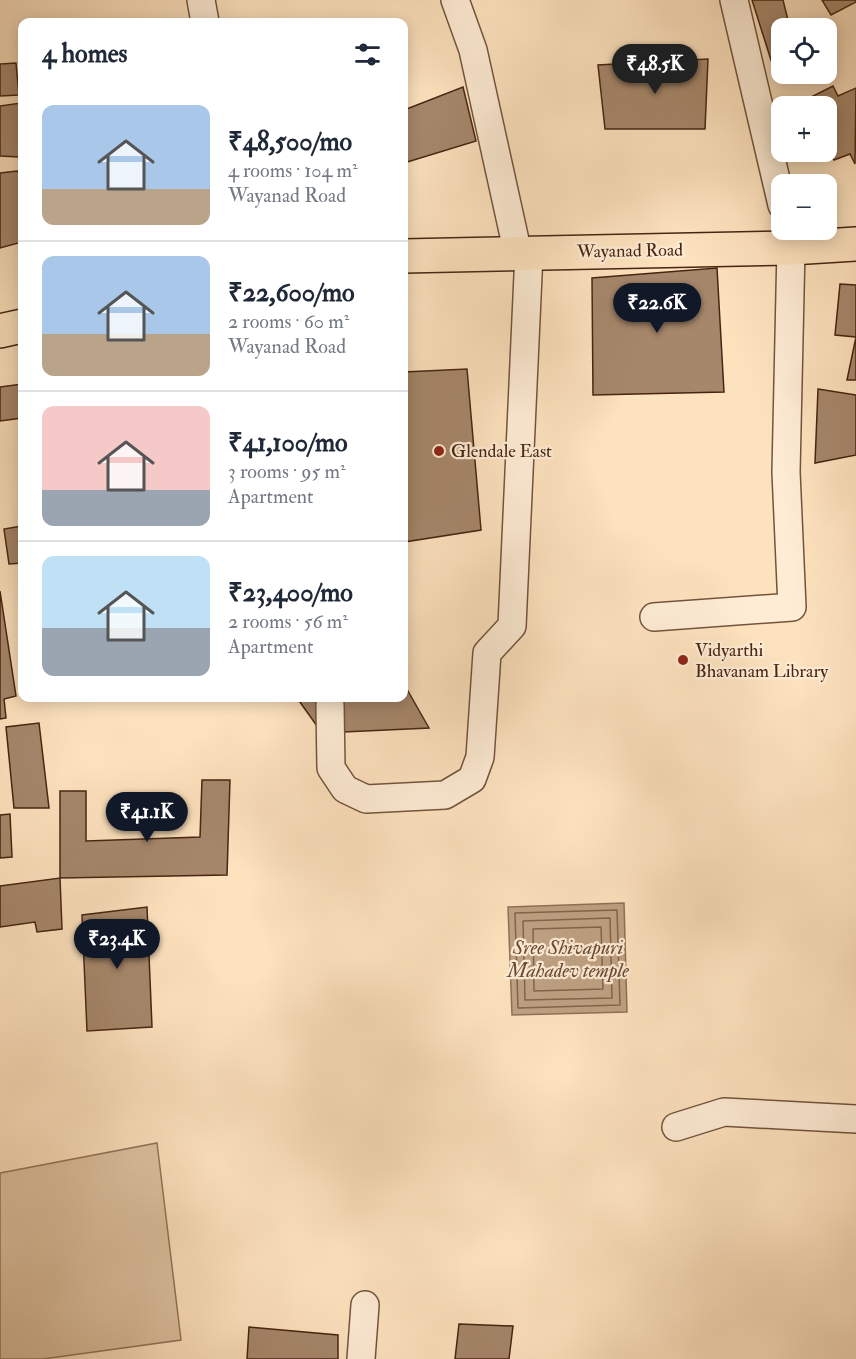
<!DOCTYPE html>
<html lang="en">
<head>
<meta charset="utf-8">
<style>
  body { margin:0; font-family:"IM FELL Double Pica",serif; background:#f2f2f3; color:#1f2937; height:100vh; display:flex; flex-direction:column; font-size:22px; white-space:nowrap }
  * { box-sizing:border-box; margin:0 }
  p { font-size:20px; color:#747a83 }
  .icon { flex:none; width:33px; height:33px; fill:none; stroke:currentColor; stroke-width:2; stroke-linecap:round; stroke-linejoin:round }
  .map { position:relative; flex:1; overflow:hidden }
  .drawer { position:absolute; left:18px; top:18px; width:390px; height:684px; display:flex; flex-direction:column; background:#fff; border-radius:12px; box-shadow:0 3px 15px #0003 }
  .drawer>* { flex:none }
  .fabs { position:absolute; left:771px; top:18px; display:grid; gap:12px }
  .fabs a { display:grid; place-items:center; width:66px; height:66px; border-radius:12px; background:#fff; box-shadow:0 3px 15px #0003; font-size:30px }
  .price { position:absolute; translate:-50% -51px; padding:0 14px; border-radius:21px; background:#111827; color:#fff; font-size:20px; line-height:39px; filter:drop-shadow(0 2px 3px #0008) }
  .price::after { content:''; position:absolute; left:50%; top:36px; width:18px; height:14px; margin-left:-9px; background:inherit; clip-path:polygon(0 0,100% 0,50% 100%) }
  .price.current { background:#222; color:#fff }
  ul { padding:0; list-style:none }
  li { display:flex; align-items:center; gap:18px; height:150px; padding:0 24px }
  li+li { border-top:2px solid #e0e1e3 }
  li span { display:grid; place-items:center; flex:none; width:168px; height:120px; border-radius:12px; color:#555 }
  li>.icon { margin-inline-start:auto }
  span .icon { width:72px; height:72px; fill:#fffc; stroke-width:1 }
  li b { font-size:26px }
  h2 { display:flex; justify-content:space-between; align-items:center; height:72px; padding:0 24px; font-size:26px }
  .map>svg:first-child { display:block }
  .green { fill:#dec2a1; stroke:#92745a; stroke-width:1.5 }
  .water { fill:#bfa284; stroke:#8f7056; stroke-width:1.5 }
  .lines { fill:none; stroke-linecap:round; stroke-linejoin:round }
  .shore { stroke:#83644b; stroke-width:1.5 }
  .building { fill:#a6876b; stroke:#472512; stroke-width:1.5 }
  .minor-casing { stroke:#74543d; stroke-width:30 }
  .major-casing { stroke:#472512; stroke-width:36 }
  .minor { stroke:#feecd5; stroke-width:27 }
  .major { stroke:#fde2be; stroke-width:33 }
  .poi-dot { fill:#8f2418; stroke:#feecd5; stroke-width:2 }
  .labels { text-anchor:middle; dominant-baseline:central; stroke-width:4.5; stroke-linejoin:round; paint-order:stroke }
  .street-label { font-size:18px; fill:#472512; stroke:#feecd5 }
  .poi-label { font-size:18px; fill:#472512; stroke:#feecd5; text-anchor:start }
  .water-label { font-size:20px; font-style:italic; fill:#6b4a34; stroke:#feecd5 }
</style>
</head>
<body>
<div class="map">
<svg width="856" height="1359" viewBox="0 0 856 1359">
  <rect width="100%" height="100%" fill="#fde2be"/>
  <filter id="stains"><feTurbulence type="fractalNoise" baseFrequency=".00333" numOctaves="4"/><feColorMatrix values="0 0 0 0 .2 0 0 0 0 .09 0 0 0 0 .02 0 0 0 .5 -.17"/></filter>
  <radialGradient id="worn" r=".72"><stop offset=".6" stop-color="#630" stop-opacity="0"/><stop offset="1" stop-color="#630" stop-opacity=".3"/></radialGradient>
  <path class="green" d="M 157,1143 L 181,1340 L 43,1359 L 0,1359 L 0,1173 Z"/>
  <path class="water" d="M 624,903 L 627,1012 L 512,1015 L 508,907 Z"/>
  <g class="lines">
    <path class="shore" d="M 617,910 L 620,1005 L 518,1008 L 515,913 Z
      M 610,918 L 612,998 L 525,1000 L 523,921 Z
      M 601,927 L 603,989 L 534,991 L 533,929 Z"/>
  </g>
  <path class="building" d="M 752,0 L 783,0 L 790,28 L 782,28 L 782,53 L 771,60 Z
    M 822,0 L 856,0 L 856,2 L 831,15 Z
    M 708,59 L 705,129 L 605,129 L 598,65 Z
    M 16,63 L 19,95 L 0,96 L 0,64 Z
    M 833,86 L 838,96 L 856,88 L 855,164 L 850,154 L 834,160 L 826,145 L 826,106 L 810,106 L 807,99 Z
    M 463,87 L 476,141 L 404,163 L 404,110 Z
    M 21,103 L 19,157 L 0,156 L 0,106 Z
    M 17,171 L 22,176 L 22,242 L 0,248 L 0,173 Z
    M 717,268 L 724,392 L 593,395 L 592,278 Z
    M 840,284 L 856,285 L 856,380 L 847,380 L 856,337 L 835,335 Z
    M 467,369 L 481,530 L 404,542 L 404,372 Z
    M 22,384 L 22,418 L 0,421 L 0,387 Z
    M 818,389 L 856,395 L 856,455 L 815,463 Z
    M 22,526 L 22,563 L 9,564 L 4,529 Z
    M 0,591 L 16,696 L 4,699 L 6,718 L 0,719 Z
    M 404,623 L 407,623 L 404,663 Z
    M 404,684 L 429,728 L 322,733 L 297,698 L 404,698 Z
    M 39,723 L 49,808 L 14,808 L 6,727 Z
    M 202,780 L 230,780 L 227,875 L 60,878 L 60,791 L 86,791 L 86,841 L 200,837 Z
    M 10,814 L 12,857 L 0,858 L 0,815 Z
    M 60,878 L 62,929 L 37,932 L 35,922 L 0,927 L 0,886 Z
    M 147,907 L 152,1027 L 87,1031 L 82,915 Z
    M 459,1324 L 513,1326 L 509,1359 L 455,1359 Z
    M 249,1327 L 338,1335 L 338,1359 L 247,1359 Z"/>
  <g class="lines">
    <defs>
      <path id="minor" d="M 201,0 L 205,22
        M 455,0 L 473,50 L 518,254
        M 734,0 L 782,205
        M 654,617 L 792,607 L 786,472 L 791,248 L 787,230
        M 330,705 L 331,768 L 345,789 L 366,799 L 445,795 L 472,779 L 480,757 L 487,653 L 512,626 L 529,253
        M 676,1127 L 724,1112 L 856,1119
        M 361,1359 L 365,1305"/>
      <path id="major" d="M 404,256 L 791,248 L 856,244
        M 0,331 L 22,326"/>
    </defs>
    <use href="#minor" class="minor-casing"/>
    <use href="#major" class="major-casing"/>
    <use href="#minor" class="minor"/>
    <use href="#major" class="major"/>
  </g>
  <g class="poi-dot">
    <circle cx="439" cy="451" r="6"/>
    <circle cx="683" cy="660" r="6"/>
  </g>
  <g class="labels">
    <g class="street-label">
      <text transform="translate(630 251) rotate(-1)">Wayanad Road</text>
    </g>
    <g class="poi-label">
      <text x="451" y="451">Glendale East</text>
      <text x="695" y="650">Vidyarthi<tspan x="695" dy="21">Bhavanam Library</tspan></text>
    </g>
    <g class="water-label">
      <text x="568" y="947">Sree Shivapuri<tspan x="568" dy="23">Mahadev temple</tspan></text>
    </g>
  </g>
  <rect width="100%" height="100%" filter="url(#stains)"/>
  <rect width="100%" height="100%" fill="url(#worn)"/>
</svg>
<div class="fabs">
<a><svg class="icon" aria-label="locate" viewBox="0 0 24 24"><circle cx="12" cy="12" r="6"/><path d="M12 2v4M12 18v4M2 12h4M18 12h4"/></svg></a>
<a>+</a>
<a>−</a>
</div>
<b class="price current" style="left:655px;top:95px">₹48.5K</b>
<b class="price" style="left:657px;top:334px">₹22.6K</b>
<b class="price" style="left:147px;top:843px">₹41.1K</b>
<b class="price" style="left:117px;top:970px">₹23.4K</b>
<section class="drawer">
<h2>4 homes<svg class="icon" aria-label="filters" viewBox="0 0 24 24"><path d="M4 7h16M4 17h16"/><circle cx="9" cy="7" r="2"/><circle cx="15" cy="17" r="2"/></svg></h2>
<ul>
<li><span style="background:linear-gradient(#a9c7e8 70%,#b9a48a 0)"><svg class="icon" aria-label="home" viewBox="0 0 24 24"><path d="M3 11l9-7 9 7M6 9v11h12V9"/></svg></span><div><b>₹48,500/mo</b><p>4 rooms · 104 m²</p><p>Wayanad Road</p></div></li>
<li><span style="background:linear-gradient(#a9c7e8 65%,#b9a48a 0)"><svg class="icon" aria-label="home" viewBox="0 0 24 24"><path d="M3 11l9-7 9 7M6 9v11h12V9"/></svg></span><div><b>₹22,600/mo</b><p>2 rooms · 60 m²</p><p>Wayanad Road</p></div></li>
<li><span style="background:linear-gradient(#f6c9c9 70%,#9aa5b1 0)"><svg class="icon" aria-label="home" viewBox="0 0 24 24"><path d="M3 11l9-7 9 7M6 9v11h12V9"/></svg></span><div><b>₹41,100/mo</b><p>3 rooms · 95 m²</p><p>Apartment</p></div></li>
<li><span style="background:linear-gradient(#bfe0f5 60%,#9aa5b1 0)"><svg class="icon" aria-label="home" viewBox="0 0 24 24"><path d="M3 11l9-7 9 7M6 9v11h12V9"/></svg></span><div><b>₹23,400/mo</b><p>2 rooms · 56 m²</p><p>Apartment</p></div></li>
</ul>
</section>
</div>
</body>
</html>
